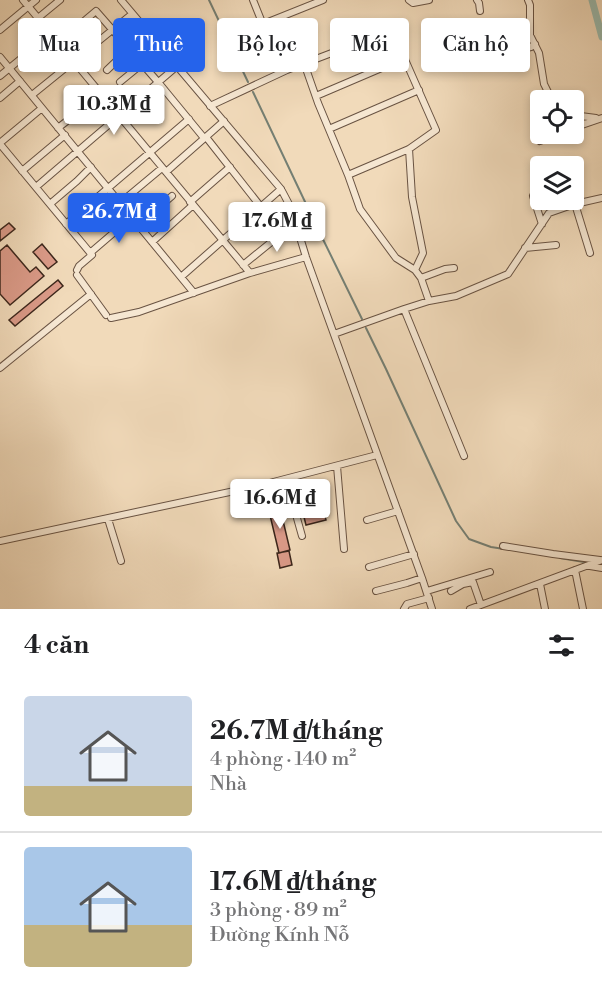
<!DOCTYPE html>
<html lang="vi">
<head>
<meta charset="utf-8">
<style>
  body { margin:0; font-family:"Libre Bodoni",serif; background:#f6f6f6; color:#202124; height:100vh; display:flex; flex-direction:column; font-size:22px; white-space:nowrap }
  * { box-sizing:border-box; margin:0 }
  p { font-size:20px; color:#757577 }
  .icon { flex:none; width:33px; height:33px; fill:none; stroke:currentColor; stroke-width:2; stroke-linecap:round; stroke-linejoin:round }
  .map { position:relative; height:609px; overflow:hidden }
  .panel { display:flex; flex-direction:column; background:#fff; flex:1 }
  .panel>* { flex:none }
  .hud { position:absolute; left:18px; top:18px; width:567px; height:54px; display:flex; gap:12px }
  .tools { position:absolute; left:530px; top:90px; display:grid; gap:12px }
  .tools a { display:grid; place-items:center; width:54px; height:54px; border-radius:6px; background:#fff; box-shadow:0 3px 9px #0003; font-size:30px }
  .price { position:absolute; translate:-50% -51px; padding:0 14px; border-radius:6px; background:#fff; color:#222; font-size:20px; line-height:39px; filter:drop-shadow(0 2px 3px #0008) }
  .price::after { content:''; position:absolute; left:50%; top:36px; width:18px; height:14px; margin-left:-9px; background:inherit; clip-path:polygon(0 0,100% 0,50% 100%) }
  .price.active { background:#2563eb; color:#fff }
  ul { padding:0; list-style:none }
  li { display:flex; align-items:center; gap:18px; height:150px; padding:0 24px }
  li+li { border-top:2px solid #e0e0e0 }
  li span { display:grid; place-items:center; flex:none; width:168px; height:120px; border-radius:6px; color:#555 }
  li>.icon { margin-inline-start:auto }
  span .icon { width:72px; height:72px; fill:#fffc; stroke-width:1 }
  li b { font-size:26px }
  h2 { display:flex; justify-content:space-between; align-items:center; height:72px; padding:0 24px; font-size:26px }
  .chip { padding:0 21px; border-radius:6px; background:#fff; box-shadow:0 3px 9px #0003; font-size:21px; line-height:54px }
  .chip.active { background:#2563eb; color:#fff }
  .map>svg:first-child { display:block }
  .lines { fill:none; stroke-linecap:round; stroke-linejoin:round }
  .stream { stroke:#757f73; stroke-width:2 }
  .canal { stroke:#9bbbae; stroke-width:7 }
  .building { fill:#db9a88; stroke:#3c261b; stroke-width:1.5 }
  .minor-casing { stroke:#695343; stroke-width:8 }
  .minor { stroke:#f6e7d2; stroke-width:6 }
</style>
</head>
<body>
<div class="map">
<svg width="602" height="609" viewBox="0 0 602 609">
  <rect width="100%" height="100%" fill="#f1daba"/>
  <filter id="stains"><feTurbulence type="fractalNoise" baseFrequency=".00333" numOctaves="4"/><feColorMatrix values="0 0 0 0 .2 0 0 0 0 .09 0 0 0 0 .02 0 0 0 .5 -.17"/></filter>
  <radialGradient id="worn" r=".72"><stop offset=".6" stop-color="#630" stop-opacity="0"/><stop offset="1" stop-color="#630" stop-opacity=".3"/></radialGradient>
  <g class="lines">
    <path class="stream" d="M 209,0 L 248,82
      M 253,92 L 316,225 L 362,319
      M 366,328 L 386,369 L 456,521 L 469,539 L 491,547 L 504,549
      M 560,558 L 590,563"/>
    <path class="canal" d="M 592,0 L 602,37"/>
  </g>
  <path class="building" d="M 9,223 L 15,229 L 0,241 L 0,230 Z
    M 42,244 L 57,262 L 48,269 L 33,252 Z
    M 7,245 L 30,272 L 36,267 L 44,276 L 10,305 L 0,294 L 0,251 Z
    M 58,280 L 63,286 L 15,326 L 9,320 Z
    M 321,500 L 326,520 L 306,525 L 301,505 Z
    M 280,508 L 290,550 L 279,553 L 269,511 Z
    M 289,551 L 292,565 L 280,568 L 277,553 Z"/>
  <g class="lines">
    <defs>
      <path id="minor" d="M 23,0 L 250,273
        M 121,0 L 281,189 L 291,208 L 306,257 L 422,578 L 432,609
        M 253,0 L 282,72
        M 409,0 L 413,3 L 429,0
        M 477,0 L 479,3 L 480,11
        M 528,0 L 530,5 L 530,35 L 539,53 L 544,84 L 552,100
        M 38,18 L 60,0
        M 263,24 L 323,0
        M 0,30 L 36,0
        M 58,43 L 96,11 L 158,82 L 204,138
        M 0,57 L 194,293
        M 304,63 L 318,103 L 348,175
        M 442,68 L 531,47 L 535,44
        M 107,70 L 129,49
        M 0,76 L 51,34
        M 120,82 L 142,64
        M 32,95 L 132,14
        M 316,96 L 405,58
        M 0,98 L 20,81
        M 210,106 L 287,70 L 392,30 L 436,130 L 409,149 L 348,175 L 360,209 L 396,258 L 415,270 L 423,253 L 412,197 L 409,149
        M 573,115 L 596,118
        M 58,128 L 101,94
        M 573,128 L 602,118
        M 329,129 L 419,90
        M 206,137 L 261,207
        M 540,141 L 558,134
        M 0,143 L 42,108
        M 0,144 L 92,255 L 79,266 L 77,270
        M 22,171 L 65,135
        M 166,172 L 224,121
        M 36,187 L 176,67
        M 533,196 L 542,224
        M 190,202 L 230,167
        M 120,203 L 162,168
        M 50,204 L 77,181 L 91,167
        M 575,204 L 590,253
        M 66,224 L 189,119
        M 138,225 L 172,196
        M 152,242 L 193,205
        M 525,248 L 556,245
        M 90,253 L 132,217
        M 243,265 L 296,222
        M 415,270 L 421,278 L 445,269 L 454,268
        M 77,275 L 106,315
        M 181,277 L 281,189
        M 421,278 L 429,301
        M 404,309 L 464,456
        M 111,318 L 139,312 L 250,273 L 306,257
        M 334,334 L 404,309 L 429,301 L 456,296 L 508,274 L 549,213 L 575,204 L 602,198
        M 0,368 L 91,294
        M 337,466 L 344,549
        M 286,479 L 302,536
        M 108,519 L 121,561
        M 367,520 L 398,511
        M 0,541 L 258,486 L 377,455
        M 503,546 L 553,554 L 600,560
        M 590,566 L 602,568
        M 369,567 L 414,554
        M 575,570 L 583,609
        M 540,584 L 545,609
        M 376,591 L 407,583 L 422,578
        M 427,591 L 490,572
        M 451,591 L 463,584 L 473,582 L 481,605
        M 404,609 L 407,604 L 429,598
        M 470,609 L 602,560"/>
    </defs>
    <use href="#minor" class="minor-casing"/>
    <use href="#minor" class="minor"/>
  </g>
  <rect width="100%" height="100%" filter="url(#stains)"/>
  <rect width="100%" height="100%" fill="url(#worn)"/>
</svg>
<div class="tools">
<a><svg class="icon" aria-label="locate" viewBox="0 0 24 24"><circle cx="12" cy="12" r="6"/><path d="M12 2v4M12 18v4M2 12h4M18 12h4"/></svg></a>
<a><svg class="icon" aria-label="layers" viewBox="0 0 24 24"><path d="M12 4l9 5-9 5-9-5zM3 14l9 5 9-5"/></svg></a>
</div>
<b class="price" style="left:114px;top:136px">10.3M ₫</b>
<b class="price active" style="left:119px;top:244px">26.7M ₫</b>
<b class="price" style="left:277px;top:253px">17.6M ₫</b>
<b class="price" style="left:280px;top:530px">16.6M ₫</b>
<div class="hud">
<a class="chip">Mua</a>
<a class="chip active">Thuê</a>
<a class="chip">Bộ lọc</a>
<a class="chip">Mới</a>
<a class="chip">Căn hộ</a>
</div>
</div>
<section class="panel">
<h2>4 căn<svg class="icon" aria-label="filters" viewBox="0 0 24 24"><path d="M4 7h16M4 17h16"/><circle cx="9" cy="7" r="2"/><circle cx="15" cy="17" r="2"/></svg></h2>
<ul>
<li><span style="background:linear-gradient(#c9d6e8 75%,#c2b280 0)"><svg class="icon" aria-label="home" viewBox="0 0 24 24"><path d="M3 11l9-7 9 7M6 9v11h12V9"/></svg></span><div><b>26.7M ₫/tháng</b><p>4 phòng · 140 m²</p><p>Nhà</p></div></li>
<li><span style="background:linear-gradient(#a9c7e8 65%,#c2b280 0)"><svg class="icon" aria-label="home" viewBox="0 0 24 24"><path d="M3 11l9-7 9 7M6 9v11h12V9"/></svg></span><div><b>17.6M ₫/tháng</b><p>3 phòng · 89 m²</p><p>Đường Kính Nỗ</p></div></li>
</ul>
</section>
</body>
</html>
